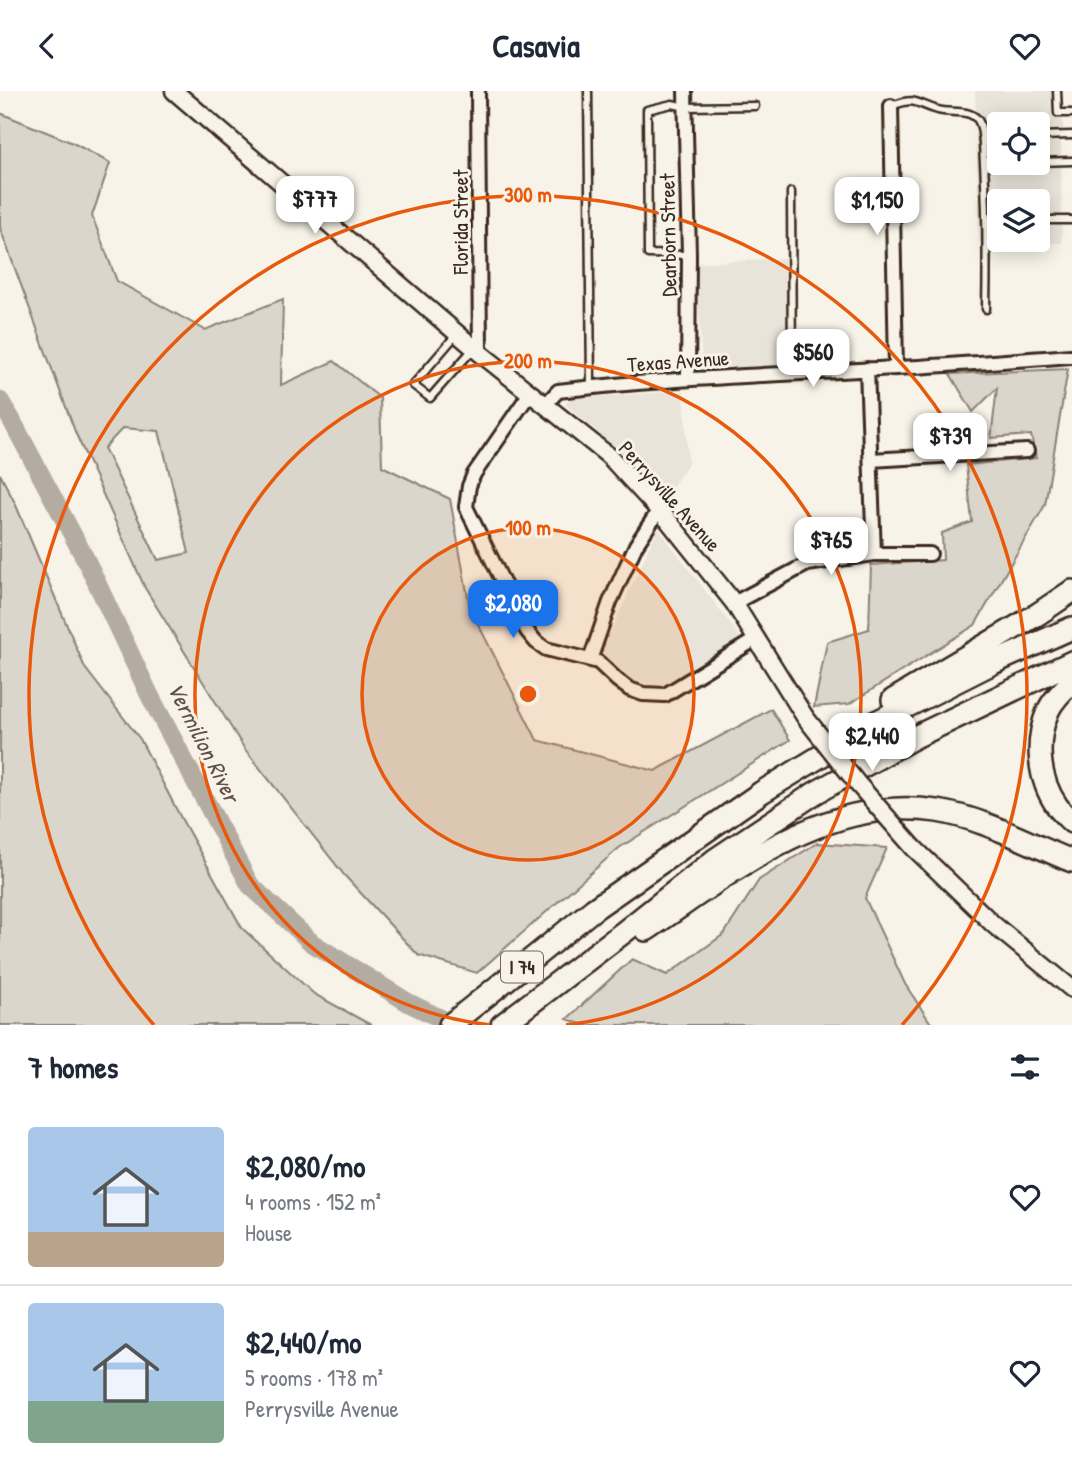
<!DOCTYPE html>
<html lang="en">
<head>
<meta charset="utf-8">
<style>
  body { margin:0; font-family:"Patrick Hand",sans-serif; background:#f6f6f7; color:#1f2937; height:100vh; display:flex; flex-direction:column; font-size:26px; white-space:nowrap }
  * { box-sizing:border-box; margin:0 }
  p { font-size:23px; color:#747a83 }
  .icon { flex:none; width:38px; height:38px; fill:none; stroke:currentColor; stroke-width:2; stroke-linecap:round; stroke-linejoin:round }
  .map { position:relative; height:934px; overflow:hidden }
  .details { display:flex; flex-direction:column; background:#fff; flex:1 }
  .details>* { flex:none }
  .fabs { position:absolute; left:987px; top:21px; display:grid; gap:14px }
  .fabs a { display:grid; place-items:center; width:63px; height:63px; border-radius:7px; background:#fff; box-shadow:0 4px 18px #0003; font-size:35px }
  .price { position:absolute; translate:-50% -60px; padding:0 16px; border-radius:14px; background:#fff; color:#222; font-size:23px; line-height:46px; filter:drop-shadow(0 2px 4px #0008) }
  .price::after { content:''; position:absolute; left:50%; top:42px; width:21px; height:16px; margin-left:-10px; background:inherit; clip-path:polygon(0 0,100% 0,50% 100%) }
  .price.active { background:#1a73e8; color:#fff }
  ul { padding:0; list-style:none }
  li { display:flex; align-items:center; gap:21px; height:175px; padding:0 28px }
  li+li { border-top:2px solid #e0e1e3 }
  li span { display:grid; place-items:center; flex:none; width:196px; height:140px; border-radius:7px; color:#555 }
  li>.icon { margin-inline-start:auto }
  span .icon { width:84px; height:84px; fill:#fffc; stroke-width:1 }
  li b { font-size:30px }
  h2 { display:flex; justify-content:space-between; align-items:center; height:84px; padding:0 28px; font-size:30px }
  header { display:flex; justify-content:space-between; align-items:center; height:91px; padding:0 28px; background:#fff; font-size:32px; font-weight:700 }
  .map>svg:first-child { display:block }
  .built { fill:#e9e4d9; fill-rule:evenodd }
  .green { fill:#dbd6cb; stroke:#8b8074; stroke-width:2; fill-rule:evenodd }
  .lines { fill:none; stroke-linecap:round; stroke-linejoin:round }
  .river { stroke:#b4aca0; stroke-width:19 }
  .lane-casing { stroke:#3b2a1e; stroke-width:11 }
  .street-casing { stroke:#3b2a1e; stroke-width:18 }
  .secondary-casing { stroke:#3b2a1e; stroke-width:21 }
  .highway-casing { stroke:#3b2a1e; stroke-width:26 }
  .lane { stroke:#f7f3e8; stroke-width:6 }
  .street { stroke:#f7f3e8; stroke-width:12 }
  .secondary { stroke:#f7f3e8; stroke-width:16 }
  .highway { stroke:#f7f3e8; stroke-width:21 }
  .secondary-bridge-casing { stroke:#3b2a1e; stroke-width:21; stroke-linecap:butt }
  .secondary-bridge { stroke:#f7f3e8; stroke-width:16 }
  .ring { fill:none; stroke:#e8590c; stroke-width:3.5 }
  .labels { text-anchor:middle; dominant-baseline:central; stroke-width:6; stroke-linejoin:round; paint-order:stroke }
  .shield { fill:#f7f3e8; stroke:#73665b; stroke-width:2 }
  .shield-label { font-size:19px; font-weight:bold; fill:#3b2a1e }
  .street-label { font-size:21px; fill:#3b2a1e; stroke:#f7f3e8 }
  .water-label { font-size:23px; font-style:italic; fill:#5f5145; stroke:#f7f3e8 }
  .centre { fill:#e8590c; stroke:#f7f3e8; stroke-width:3.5 }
  .ring-label { font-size:21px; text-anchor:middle; font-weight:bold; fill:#e8590c; stroke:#f7f3e8; stroke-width:6; stroke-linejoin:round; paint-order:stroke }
</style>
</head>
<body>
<header><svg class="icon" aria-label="back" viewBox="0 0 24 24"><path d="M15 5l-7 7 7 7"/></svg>Casavia<svg class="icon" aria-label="heart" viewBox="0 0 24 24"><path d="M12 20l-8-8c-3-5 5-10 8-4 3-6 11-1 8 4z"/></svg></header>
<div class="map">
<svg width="1072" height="934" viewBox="0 0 1072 934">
  <rect width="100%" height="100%" fill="#f7f3e8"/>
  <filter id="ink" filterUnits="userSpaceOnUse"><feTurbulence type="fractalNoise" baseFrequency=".0143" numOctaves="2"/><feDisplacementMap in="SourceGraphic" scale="14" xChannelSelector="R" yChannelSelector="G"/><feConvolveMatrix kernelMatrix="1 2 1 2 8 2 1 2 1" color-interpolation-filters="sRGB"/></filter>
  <g filter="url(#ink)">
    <path class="built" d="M 975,0 L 1062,0 L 1063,41 L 1061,51 L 1062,152 L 979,151 ZM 999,33 L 1038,33 L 1038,72 L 999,72 ZM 999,110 L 1038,110 L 1038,149 L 999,149 Z
      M 791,167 L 792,274 L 702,277 L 697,172 Z
      M 684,300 L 688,373 L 668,402 L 565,313 L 573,307 Z
      M 658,437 L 741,547 L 666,597 L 637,596 L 600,564 Z"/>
    <path class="green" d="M 0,22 L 73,52 L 110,72 L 92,125 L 117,190 L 205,239 L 283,208 L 281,294 L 334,270 L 380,307 L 382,375 L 450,408 L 470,517 L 537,649 L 655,680 L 771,618 L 790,649 L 619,757 L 477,882 L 418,864 L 345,785 L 244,657 L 145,497 L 76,343 L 0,137 ZM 123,337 L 159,340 L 189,462 L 158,469 L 104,357 Z
      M 1068,278 L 1045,414 L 975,534 L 849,613 L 814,616 L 827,551 L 869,538 L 871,474 L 943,469 L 942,442 L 972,431 L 966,374 L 1036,367 L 1031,344 L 991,347 L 997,297 L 973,321 L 950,283 Z
      M 0,383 L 15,412 L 85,577 L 140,648 L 181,727 L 242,837 L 314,903 L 371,934 L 0,934 Z
      M 817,752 L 887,757 L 865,807 L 905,893 L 932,934 L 583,934 L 567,928 L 632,868 L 667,884 L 724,843 L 759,789 Z"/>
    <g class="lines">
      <path class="river" d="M 0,310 L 11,328 L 86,469 L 150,605 L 250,794 L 312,852 L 409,912 L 454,934"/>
      <defs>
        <path id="lane" d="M 588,0 L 591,296
          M 1057,0 L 1058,22 L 1072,22
          M 892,15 C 916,5 916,13 938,19 C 950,23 969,17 978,29 C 984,38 983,61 984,72 C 987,121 987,169 986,218
          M 1038,45 L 1072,44
          M 983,46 L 999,46
          M 984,70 L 999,70
          M 1038,71 L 1072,70
          M 791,101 L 792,282
          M 988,129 L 999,129
          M 1038,129 L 1072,129
          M 689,164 L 648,163 L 647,19 L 672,13 L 686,16 L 755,15
          M 456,244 L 413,294 L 430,307 L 474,257"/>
        <path id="street" d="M 478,0 L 480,262
          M 685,0 L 689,164 L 688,288
          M 891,15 L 896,277
          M 867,278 L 874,463
          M 530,302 L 474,383 L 469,395 L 466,416 L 527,540 L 536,551 L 546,558 L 598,571 L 617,589 L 629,598 L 643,603 L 665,604 L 756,548
          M 545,314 L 558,300 C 670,287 784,283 897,277 C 955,274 1014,269 1072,265
          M 871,369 L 1027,360
          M 734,512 L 807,473 L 874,463 L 930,463
          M 590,569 L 610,511 L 636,454 L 659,419"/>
        <path id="secondary" d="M 174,0 L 480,262 L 609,365 L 667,428 L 734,512 L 805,626
          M 914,757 L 994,834 L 1072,898"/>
        <path id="highway" d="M 1072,591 C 1063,599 1053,609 1048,620 C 1035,650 1038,688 1057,715 C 1061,721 1067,726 1072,731
          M 893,609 L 1038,523 L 1072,500
          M 646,839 C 733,781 825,703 937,720 C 983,727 1029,753 1072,770
          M 450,934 L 594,818 L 762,701 L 878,630 L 993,572 L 1072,537
          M 502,934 L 624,841 L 716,768 L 815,702 L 915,646 L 1072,571"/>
      </defs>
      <use href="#lane" class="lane-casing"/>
      <use href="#street" class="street-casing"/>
      <use href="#secondary" class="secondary-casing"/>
      <use href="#highway" class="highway-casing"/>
      <use href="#lane" class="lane"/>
      <use href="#street" class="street"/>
      <use href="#secondary" class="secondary"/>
      <use href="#highway" class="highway"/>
      <defs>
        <path id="secondary-bridge" d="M 805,626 L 857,692 L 914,757"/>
      </defs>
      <use href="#secondary-bridge" class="secondary-bridge-casing"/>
      <use href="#secondary-bridge" class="secondary-bridge"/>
    </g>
  </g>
  <circle cx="528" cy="603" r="166" fill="#e8590c" fill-opacity=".12"/>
  <g class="ring">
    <circle cx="528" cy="603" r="166"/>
    <path d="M490 934A333 333 0 1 1 566 934"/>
    <path d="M154 934A499 499 0 1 1 902 934"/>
  </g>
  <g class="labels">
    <rect class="shield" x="501" y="860.5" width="42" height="31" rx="5"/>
    <g class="shield-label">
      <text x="522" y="876">I 74</text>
    </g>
    <g class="street-label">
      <text transform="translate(460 131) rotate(-90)">Florida Street</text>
      <text transform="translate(668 144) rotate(-91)">Dearborn Street</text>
      <text transform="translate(678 270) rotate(-4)">Texas Avenue</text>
      <text transform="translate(670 405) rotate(48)">Perrysville Avenue</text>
    </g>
    <g class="water-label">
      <text transform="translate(204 651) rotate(63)">Vermilion River</text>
    </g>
  </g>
  <circle cx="528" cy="603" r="10" class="centre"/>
  <g class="ring-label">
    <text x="528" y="111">300 m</text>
    <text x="528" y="277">200 m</text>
    <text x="528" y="444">100 m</text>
  </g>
</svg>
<div class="fabs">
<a><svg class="icon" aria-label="locate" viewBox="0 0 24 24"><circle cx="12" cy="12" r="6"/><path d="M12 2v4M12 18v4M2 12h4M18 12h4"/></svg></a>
<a><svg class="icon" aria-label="layers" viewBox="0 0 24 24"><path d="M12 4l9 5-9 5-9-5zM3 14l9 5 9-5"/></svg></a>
</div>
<b class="price" style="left:315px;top:145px">$777</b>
<b class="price" style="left:877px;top:146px">$1,150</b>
<b class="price" style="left:813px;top:298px">$560</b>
<b class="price" style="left:950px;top:382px">$739</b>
<b class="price" style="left:831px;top:486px">$765</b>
<b class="price active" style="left:513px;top:549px">$2,080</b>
<b class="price" style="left:872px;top:682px">$2,440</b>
</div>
<section class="details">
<h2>7 homes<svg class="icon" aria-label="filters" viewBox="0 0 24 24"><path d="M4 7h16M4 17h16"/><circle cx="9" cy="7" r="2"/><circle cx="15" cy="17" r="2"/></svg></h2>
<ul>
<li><span style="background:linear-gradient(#a9c7e8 75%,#b9a48a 0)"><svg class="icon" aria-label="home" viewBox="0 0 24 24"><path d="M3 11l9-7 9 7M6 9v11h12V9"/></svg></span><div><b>$2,080/mo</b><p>4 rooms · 152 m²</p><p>House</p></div><svg class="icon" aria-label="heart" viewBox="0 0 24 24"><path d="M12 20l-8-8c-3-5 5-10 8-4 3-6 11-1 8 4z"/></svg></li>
<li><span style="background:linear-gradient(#a9c7e8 70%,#7fa58c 0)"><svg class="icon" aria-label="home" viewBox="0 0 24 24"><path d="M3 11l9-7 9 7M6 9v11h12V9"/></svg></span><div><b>$2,440/mo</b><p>5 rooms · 178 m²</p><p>Perrysville Avenue</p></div><svg class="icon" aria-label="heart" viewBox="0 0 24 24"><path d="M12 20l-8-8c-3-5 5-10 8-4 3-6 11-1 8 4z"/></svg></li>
</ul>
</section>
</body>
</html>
